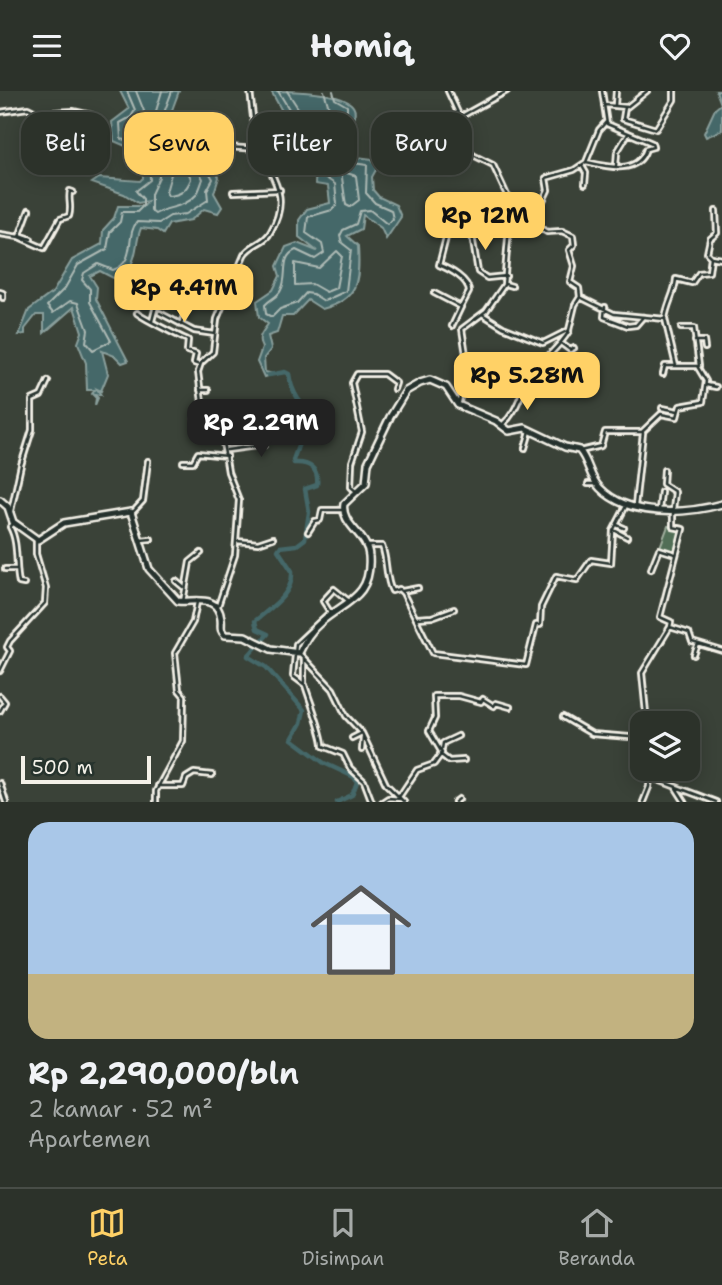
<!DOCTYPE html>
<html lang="id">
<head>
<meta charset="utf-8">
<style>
  body { margin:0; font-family:"Shantell Sans",sans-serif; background:#383e36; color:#f1f3f6; height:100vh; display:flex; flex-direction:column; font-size:26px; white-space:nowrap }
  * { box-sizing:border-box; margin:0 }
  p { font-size:23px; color:#a6aaa8 }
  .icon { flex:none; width:38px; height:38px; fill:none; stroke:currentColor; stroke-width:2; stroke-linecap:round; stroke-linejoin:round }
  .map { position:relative; height:711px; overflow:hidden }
  .side { display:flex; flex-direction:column; background:#2c322a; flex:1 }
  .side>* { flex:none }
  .hud { position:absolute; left:21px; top:21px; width:681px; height:63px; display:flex; gap:14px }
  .buttons { position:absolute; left:630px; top:620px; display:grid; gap:14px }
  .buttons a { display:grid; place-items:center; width:70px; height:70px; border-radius:14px; background:#2c322a; box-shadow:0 4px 18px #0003,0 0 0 2px #484d47; font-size:35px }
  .scale { position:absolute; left:21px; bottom:18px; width:130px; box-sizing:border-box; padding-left:7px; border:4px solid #f4f1e8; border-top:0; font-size:19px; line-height:24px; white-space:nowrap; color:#f4f1e8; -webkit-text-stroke:5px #26332d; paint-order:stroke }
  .price { position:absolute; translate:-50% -60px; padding:0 16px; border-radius:14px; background:#ffd166; color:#111; font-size:23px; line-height:46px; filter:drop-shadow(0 2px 4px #0008) }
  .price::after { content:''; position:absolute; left:50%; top:42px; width:21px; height:16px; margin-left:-10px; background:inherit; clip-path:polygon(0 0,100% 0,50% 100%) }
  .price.current { background:#222; color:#fff }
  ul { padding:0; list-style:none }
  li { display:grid; align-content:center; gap:14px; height:371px; padding:0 28px }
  li span { display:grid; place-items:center; height:217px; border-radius:21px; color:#555 }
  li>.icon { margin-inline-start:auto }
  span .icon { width:126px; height:126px; fill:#fffc; stroke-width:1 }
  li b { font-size:30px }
  .tag { padding:0 24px; border-radius:21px; background:#2c322a; box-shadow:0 4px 18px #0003,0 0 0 2px #484d47; font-size:24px; line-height:63px }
  .tag.current { background:#ffd166; color:#111 }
  header { display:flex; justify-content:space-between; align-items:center; height:91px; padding:0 28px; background:#2c322a; font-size:32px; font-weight:700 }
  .menu { display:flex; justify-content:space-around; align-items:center; height:98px; border-top:2px solid #484d47; background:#2c322a; font-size:19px; color:#a6aaa8 }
  .menu a { display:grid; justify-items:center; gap:4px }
  .menu .current { color:#ffd166 }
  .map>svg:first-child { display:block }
  .green { fill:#516e56; stroke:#a2b09f; stroke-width:2 }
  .water { fill:#446869; stroke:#8a9f9c; stroke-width:2 }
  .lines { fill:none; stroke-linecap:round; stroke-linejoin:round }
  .shore { stroke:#aebab5; stroke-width:2 }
  .river { stroke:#446869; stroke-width:4.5 }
  .street-casing { stroke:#f4f1e8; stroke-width:8 }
  .secondary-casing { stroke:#f4f1e8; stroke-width:10 }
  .street { stroke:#26332d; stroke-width:2.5 }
  .secondary { stroke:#26332d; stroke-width:5 }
</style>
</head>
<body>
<header><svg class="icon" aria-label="menu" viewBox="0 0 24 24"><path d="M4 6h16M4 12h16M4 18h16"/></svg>Homiq<svg class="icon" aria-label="heart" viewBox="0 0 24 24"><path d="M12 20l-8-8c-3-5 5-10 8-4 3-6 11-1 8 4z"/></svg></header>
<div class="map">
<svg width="722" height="711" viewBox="0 0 722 711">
  <rect width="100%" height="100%" fill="#3a4238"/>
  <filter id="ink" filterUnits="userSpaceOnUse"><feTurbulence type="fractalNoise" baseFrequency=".0143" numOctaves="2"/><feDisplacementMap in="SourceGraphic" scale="14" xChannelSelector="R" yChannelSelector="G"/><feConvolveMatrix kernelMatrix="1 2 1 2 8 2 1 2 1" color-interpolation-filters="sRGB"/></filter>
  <g filter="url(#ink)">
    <path class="green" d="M 668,435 L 683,441 L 675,462 L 660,456 Z"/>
    <path class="water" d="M 120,0 L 179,0 L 172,19 L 183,26 L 184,36 L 179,49 L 204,56 L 219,86 L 214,102 L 222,116 L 218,122 L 204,118 L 191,129 L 169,133 L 163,143 L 157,139 L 141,137 C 133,156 141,177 113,187 L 100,180 L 90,185 L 97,196 L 96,208 L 128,270 L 122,272 L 115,265 L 102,260 L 108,283 L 101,300 L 97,298 L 101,304 L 94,303 L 98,307 L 95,314 L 96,307 L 92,303 L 95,299 L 87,299 L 86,272 L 78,252 L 82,241 L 74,216 L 44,242 L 44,224 L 36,224 L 25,238 L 25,243 L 19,244 L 29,219 L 53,201 L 72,169 L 102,153 L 103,139 L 114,127 L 118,115 L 144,115 L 148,110 L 138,112 L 124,103 L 92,92 L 99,87 L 140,90 L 143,87 L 142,62 L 114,50 L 112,31 L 129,18 Z
      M 271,0 C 293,0 373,0 351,31 L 344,35 L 331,34 L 324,39 L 325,47 L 345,53 L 349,65 L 372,68 L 377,77 L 372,86 L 373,99 L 379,106 L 396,114 L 401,126 L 386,148 L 381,137 L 363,124 L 361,138 L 347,145 L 358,155 C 360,190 358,209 322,218 L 308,209 L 293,225 L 282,225 L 277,242 L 268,245 L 271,258 L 264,267 L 265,281 L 274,283 L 264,286 L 257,271 L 262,257 C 256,246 263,241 268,233 L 259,226 L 257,210 L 273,199 L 280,185 L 277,175 L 286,156 L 297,152 L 317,160 L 299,146 L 299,129 L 307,118 L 330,112 L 328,95 L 315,93 L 316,78 C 281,103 268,43 282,20 Z
      M 716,0 L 722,0 L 722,39 L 706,46 L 704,42 L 715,18 L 721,13 Z"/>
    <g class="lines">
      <path class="shore" d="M 127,0 L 135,19 L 131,26 L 120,32 L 121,48 L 139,52 L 149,60 L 150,89 L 136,100 L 143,108 L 143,115 L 137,121 L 122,121 L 120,131 L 110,141 L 107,158 L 78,174 L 65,197 L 47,215 L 53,222 L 70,210 L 78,212 L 88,239 L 86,251 L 93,259 L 111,250 L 90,211 L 90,198 L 82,189 L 84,182 L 98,173 L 113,179 C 137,171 125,144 137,131 L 159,132 L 170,125 L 186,123 L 208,109 L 207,99 L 213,88 L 197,60 L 179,57 L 172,51 L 177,31 L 167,25 L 165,19 L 172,0
        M 136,0 L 144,20 L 132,39 L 150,48 L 157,59 L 159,86 L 151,103 L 151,120 L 155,123 C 168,115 185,117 196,104 C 199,101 201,93 203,88 L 193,68 L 175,65 L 165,55 L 166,36 L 156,20 L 162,0
        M 278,0 L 289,18 C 285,36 276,62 295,75 L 321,74 L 324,86 L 335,93 L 337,113 L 332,119 L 308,126 L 306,142 L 322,153 L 324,162 L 315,168 L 296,159 C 279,166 289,185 281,199 C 278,206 270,208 265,214 L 266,223 L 272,226 L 280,218 L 297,212 L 306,202 L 313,203 L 324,210 L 346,200 L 351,159 L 342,152 L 340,145 L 343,139 L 356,133 L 360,120 L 370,119 L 387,133 L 393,128 L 391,119 L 375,112 L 366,102 L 367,74 L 346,71 L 338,59 C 324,55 310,49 321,32 L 347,25 L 347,15 L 335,8 L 333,0
        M 287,0 L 298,17 L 291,43 L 295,63 L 304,66 L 314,61 L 308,46 L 310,32 L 329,17 L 324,0
        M 173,76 L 187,78 L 191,88 C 186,100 181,104 168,105 L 166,101 Z
        M 341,80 L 356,85 L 359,109 L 350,116 L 346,114 Z
        M 337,160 L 342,165 L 336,197 L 326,201 L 312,193 L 295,194 L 295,172 L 319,177 Z"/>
      <path class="river" d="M 269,284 L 285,281 L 289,283 C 291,299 301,319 318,324 L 317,335 L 301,347 L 293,369 L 294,372 C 310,371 319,378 317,394 L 305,398 L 309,421 L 305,448 L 297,454 L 280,456 L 278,459 L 292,480 C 294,503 270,517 255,530 L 257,538 L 268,543 L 248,565 L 266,576 L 304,619 L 301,632 L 292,648 L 324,672 L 354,686 L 357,691 L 352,704 L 337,711"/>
      <defs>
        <path id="street" d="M 448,0 L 460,26 L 468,58 L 473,64 L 493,74 L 511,113 L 504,194 L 486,220 L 462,238 L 467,270 L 459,311
          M 604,14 L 627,16 L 647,0
          M 615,14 L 616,0
          M 625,16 L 623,28 L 656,38 L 674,9 L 674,0
          M 0,21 L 28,17 L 38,22 L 73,20 L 91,24 L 89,52
          M 460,26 L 507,0
          M 205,42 L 211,47 L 226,45 L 226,56 L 260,58
          M 401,44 L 404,57 L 419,61 L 465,48
          M 586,71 L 599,39 L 606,31
          M 582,75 L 586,82 L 585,93
          M 616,75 L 617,61 L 628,43
          M 233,101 L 280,99
          M 470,132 L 478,181 L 487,187 L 506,185
          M 532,133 L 548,99 L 546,87 L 574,79 L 586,71 C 608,76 638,84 646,58 L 653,56 L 652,52 L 607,33 L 602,0
          M 0,143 L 19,146 L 44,157 L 60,128 L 69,125 C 72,115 68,110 70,100 L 73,101
          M 20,144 L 31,148
          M 19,146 L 29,119
          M 711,166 L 722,168
          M 505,193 L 512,195
          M 0,201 L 3,202 L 3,207
          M 434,202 L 461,216 L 469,201 C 469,188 449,178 439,174 L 449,135 L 505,126 L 509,130
          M 580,206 L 614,223 L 665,228 L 676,275
          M 605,216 L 604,226 L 628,235 L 636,234 L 643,226
          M 137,222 C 139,225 182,247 188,249 L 187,260 L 196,263 L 194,272 L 200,274
          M 160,222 L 194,240 L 215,243
          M 482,223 L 503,236 L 543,252 L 569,239 L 575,214 L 580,206 L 579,197 L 570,191 L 574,175 L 569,159 L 574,154 L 573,145 L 562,140 L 547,141 L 535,134 L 509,134
          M 665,228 C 667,212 675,203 676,188 L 692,192 L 699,182 L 709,181 L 711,166 L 707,162 L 710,148 L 717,142 L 716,120
          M 152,230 L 157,211 L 152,208
          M 181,234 L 184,224
          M 452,235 L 461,216
          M 681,237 L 694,237 L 699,275
          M 695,250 L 704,250 L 705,257
          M 562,253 L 570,259 L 574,257
          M 706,294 L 716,296
          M 200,299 L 208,299
          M 662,317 L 678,320
          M 195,328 L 209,322
          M 214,330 L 223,323 L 228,325
          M 503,333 C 517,321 519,305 528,290 C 538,271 558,259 569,240
          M 220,340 L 238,335 L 248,339
          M 525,357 L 530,340
          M 227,359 L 264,354 L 265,345
          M 580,360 L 601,355 L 605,341 L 642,341 L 661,323 L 677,326 L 680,315 L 703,311 L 706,290 L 697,275 L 665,275 L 663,283
          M 183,371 L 193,371 L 198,362 L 227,365
          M 664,379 L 663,393 L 675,401 L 673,419
          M 588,393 L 596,393
          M 357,401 L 351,396 L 352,371 L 362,341 L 352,292 L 357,283 L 384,283 L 396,292 L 394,298
          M 635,415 L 643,342
          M 659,419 L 661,401
          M 11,420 L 21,374 L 32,339 L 32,309 L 41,305 L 48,290
          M 132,422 L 143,410 L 148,370
          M 673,422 L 673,436 L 683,438 L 660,526 L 671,531 L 670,536 L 689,542 L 692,551 L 722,560
          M 14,432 L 10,436 C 19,452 15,474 19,492 L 24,493
          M 617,434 L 624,437
          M 614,439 L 627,446
          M 308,441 L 315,430 L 320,429 L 322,419 L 343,419
          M 141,449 L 151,448
          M 237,450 L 258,452 L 273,447
          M 367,455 L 382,455 C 388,471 385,487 392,500 L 399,498 L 403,502 L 433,562 L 526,574 L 536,534 L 540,534 L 541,516 L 556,485 L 577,489 L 591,469 L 611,472 L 613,440 L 627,413
          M 5,478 L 16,478
          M 651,478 L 659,458 L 675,463
          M 176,490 L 183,496
          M 402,500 L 418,497
          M 183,511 L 190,471 L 201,462
          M 350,511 L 334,498 L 323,510 L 330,521 L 296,553 L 293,585 L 305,594 C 309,608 324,645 323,655 L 343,663 L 350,677 L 364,690 L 372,711
          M 218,515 L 235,464 L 239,409 L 228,381 L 222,345 L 202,311 L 198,281 L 201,272 L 213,261 L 217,228 L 244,164 C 251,152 265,153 271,140 C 293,101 268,85 257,49 C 253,34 252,15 250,0
          M 417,527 L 432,526 L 454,518
          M 299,562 L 333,598 L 346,625 L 362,642 L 386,693 L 404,711
          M 694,564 L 698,553
          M 304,568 L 304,592
          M 0,580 L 10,560 L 7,556 L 10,550 L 45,512 L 46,497 L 36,463 L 36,449
          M 0,605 L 5,611 L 0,620
          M 563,626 L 592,643 L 642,647
          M 647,632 L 642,582 L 670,536
          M 352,647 L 362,642
          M 442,658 L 443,652 L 458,645
          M 362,659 L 363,646
          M 440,663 L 449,670 L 464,669
          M 650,686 L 716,711
          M 0,692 L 6,711
          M 158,695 L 183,695 L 186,687 L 194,682 L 212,684
          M 676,697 L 685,711
          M 399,706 L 417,679 L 434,673 L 442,662 L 429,640 L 435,627 L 434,605 L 459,605 L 481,611 L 483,608 L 494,615 L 496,612 L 510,616
          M 156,711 L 156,700 L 183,650 L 184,605 L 179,599 L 175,562 L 193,531 L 197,511
          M 382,711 L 388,707 L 401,708
          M 455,711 L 459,708
          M 643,711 L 649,696 L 651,677"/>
        <path id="secondary" d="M 0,409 L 8,416 L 13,431 L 38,449 L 64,432 L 131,421 L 149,478 L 178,510 C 193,512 218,502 221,528 C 222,536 219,538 225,544 L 245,545 L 271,558 L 299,562 C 305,550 310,540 321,531 C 346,510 372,506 369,465 C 368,444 340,433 344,413 L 366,392 L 368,372 L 390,326 L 406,300 L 420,292 L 430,289 L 446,296 L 458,314 L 496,330 L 509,340 L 525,337 L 565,356 L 579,359 C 589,370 589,386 600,397 C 629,427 686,423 722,413"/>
      </defs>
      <use href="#street" class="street-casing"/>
      <use href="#secondary" class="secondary-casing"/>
      <use href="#street" class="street"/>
      <use href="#secondary" class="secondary"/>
    </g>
  </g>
</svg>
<div class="buttons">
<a><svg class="icon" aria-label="layers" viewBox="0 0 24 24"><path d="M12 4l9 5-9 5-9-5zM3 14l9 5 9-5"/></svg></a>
</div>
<div class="scale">500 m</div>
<b class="price" style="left:485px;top:161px">Rp 12M</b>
<b class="price" style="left:184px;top:233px">Rp 4.41M</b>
<b class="price" style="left:527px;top:321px">Rp 5.28M</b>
<b class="price current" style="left:261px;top:368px">Rp 2.29M</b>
<div class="hud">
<a class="tag">Beli</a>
<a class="tag current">Sewa</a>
<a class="tag">Filter</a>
<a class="tag">Baru</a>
</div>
</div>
<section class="side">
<ul>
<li><span style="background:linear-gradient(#a9c7e8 70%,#c2b280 0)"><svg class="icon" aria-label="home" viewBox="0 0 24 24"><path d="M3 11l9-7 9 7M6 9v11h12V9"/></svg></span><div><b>Rp 2,290,000/bln</b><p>2 kamar · 52 m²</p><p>Apartemen</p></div></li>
</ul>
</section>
<nav class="menu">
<a class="current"><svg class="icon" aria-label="map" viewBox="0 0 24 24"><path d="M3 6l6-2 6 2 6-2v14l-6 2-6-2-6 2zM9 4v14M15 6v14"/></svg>Peta</a>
<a><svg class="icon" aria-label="saved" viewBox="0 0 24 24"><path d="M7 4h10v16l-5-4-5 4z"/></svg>Disimpan</a>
<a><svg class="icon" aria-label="home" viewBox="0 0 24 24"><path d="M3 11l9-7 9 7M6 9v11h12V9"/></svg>Beranda</a>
</nav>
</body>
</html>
